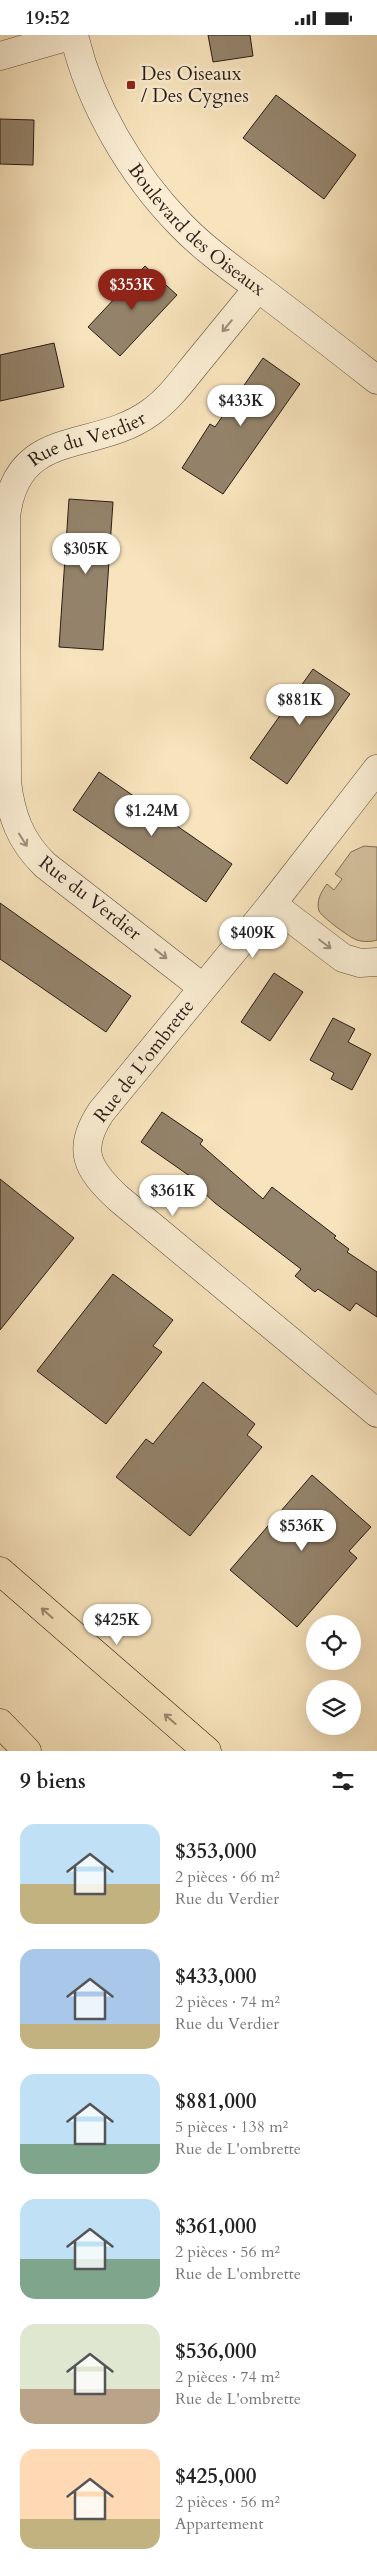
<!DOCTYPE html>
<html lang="fr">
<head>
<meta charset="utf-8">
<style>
  body { margin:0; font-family:Cardo,serif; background:#f6f6f6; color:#222; height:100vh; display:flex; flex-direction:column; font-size:19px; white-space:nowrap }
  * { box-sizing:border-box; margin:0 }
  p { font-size:16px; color:#767676 }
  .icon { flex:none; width:28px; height:28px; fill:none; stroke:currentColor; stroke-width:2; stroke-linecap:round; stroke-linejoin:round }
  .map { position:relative; height:1716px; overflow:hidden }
  .sheet { display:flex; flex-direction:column; background:#fff; flex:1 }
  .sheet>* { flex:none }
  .buttons { position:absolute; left:306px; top:1580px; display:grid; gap:10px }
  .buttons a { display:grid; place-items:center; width:55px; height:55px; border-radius:50%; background:#fff; box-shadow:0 5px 20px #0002; font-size:25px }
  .price { position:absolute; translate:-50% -42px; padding:0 11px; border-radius:18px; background:#fff; color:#222; font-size:16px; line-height:32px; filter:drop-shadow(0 1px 2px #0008) }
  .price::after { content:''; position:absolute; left:50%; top:30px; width:15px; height:11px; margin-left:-8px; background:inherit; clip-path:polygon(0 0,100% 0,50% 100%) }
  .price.selected { background:#8f2418; color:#fff }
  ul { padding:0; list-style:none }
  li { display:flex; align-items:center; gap:15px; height:125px; padding:0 20px }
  li span { display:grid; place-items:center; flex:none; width:140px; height:100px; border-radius:15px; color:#555 }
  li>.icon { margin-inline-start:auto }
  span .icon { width:60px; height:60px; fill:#fffc; stroke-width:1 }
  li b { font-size:21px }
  h2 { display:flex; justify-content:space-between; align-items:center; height:60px; padding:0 20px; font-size:21px }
  .status { display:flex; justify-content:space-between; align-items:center; height:35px; padding:0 25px; background:#fff; direction:ltr }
  .status svg { height:14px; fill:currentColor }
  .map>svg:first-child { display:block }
  .green { fill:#d4c19f; stroke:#7e6e5a }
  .building { fill:#94836b; stroke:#291c14 }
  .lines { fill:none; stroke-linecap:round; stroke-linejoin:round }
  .minor-casing { stroke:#5c4e3e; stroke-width:29 }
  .major-casing { stroke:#291c14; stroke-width:29 }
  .highway-casing { stroke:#291c14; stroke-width:29 }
  .minor { stroke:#faedd3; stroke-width:28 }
  .major { stroke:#f7e3bc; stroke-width:28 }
  .highway { stroke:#f7e3bc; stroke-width:28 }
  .oneway { stroke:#9c8f7d }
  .oneway2 { stroke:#9a8970 }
  .poi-dot { fill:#8f2418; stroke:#faedd3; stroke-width:2 }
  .labels { text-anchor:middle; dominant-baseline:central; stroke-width:5; stroke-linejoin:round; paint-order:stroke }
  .poi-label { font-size:19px; fill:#291c14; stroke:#faedd3; text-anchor:start }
  .street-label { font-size:19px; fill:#291c14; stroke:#faedd3 }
</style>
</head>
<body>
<div class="status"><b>19:52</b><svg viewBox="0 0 49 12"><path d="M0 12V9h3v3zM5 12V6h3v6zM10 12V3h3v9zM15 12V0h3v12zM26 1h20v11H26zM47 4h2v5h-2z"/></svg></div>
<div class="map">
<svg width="377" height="1716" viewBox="0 0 377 1716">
  <rect width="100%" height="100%" fill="#f7e3bc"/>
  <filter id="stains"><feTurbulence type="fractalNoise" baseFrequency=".004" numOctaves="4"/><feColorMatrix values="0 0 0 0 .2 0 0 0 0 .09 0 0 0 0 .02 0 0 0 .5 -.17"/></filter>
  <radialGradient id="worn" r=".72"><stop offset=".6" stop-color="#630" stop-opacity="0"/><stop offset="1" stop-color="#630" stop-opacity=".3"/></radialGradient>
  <path class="green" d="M 364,811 L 377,812 L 377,905 C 371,907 363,907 357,905 C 350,903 322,882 319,876 C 316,866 321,857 327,849 L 334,855 L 342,844 L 335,839 L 351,817 Z"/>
  <path class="building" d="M 208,0 L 250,0 L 253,21 L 213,27 Z
    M 276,60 L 356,120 L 324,164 L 243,103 Z
    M 0,84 L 34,85 L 33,130 L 0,129 Z
    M 145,231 L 177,260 L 120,321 L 88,292 Z
    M 54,308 L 64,352 L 0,366 L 0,320 Z
    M 263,323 L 300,349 L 223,459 L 182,433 L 210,389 L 215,392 Z
    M 69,464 L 113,467 L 103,615 L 59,612 Z
    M 313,634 L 350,659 L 287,749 L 250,723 Z
    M 99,737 L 232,829 L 206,867 L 73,775 Z
    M 0,868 L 131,961 L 106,997 L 0,924 Z
    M 274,938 L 303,957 L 270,1006 L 241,987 Z
    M 333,983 L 355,994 L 348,1007 L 371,1019 L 352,1055 L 331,1044 L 334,1038 L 310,1025 Z
    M 162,1077 L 203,1105 L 200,1109 L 263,1164 L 272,1152 L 336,1201 L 334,1203 L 349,1214 L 347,1217 L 377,1237 L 377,1282 L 356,1268 L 350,1276 L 318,1254 L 315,1257 L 295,1241 L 301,1234 L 215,1168 L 191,1146 L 194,1144 L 141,1107 Z
    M 0,1144 L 74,1203 L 0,1295 Z
    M 113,1239 L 173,1285 L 153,1311 L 162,1317 L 106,1389 L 37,1336 Z
    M 203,1347 L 255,1389 L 247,1400 L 262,1412 L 190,1501 L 116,1442 L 146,1404 L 153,1409 Z
    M 312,1440 L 371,1492 L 349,1516 L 357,1523 L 297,1592 L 230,1535 Z"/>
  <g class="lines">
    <defs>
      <g id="minor">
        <path id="s1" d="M 74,0 C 90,69 131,139 181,190 C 206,216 237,237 266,259 C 303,287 340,316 377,345"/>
        <path d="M 0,21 L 73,0"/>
        <path d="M 377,734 L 272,869 L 101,1077 C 76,1115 87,1134 118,1163 L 377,1378"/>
        <path d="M 272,869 L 343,923 L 360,928 L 377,927"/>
        <path id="s2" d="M 202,952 L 45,830 C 20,806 11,780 7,747 L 6,482 C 17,390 94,419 151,377 C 169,364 182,346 195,330 C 216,304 237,279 258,253"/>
      </g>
      <path id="major" d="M 0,1536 L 207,1716"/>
      <path id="highway" d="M 0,1688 L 27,1716"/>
    </defs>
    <use href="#minor" class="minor-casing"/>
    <use href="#major" class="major-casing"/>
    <use href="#highway" class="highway-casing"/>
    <use href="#minor" class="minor"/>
    <use href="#major" class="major"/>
    <use href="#highway" class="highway"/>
  </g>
  <defs><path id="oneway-shaft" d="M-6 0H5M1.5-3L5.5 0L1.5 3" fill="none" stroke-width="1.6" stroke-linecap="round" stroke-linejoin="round" transform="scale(1.25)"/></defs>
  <g class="oneway">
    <use href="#oneway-shaft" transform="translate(227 291) rotate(130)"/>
    <use href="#oneway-shaft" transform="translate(23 805) rotate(58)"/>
    <use href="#oneway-shaft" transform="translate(325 909) rotate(37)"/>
    <use href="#oneway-shaft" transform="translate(161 919) rotate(38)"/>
  </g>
  <g class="oneway2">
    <use href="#oneway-shaft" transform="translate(47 1578) rotate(-139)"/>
    <use href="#oneway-shaft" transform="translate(170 1684) rotate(-139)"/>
  </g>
  <rect class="poi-dot" x="126" y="45" width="10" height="10" rx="2.5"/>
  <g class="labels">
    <g class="poi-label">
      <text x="141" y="39">Des Oiseaux<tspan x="141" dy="22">/ Des Cygnes</tspan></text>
    </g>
    <g class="street-label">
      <text stroke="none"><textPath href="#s1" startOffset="235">Boulevard des Oiseaux</textPath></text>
      <text stroke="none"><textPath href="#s2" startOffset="680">Rue du Verdier</textPath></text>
      <text transform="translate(90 863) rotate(38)">Rue du Verdier</text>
      <text transform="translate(144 1026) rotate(-52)">Rue de L'ombrette</text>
    </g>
  </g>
  <rect width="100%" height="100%" filter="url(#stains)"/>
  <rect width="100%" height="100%" fill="url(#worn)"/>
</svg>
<div class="buttons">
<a><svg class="icon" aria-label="locate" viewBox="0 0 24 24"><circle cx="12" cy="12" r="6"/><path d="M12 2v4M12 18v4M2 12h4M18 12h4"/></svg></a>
<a><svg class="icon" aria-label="layers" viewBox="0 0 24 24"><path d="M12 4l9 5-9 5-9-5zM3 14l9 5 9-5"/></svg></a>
</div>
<b class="price selected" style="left:132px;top:276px">$353K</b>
<b class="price" style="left:241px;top:392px">$433K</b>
<b class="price" style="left:86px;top:540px">$305K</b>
<b class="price" style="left:300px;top:691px">$881K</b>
<b class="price" style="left:152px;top:802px">$1.24M</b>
<b class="price" style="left:253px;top:924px">$409K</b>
<b class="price" style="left:173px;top:1182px">$361K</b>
<b class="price" style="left:302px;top:1517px">$536K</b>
<b class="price" style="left:117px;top:1611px">$425K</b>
</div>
<section class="sheet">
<h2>9 biens<svg class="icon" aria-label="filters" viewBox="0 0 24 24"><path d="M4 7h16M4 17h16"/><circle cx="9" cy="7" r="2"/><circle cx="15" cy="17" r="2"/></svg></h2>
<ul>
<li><span style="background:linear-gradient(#bfe0f5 60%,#c2b280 0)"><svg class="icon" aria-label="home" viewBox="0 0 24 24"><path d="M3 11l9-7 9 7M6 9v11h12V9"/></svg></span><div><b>$353,000</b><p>2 pièces · 66 m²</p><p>Rue du Verdier</p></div></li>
<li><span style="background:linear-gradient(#a9c7e8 75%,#c2b280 0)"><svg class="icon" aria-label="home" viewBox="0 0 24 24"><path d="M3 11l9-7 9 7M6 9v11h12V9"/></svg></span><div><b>$433,000</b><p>2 pièces · 74 m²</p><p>Rue du Verdier</p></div></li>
<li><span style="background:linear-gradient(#bfe0f5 70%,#7fa58c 0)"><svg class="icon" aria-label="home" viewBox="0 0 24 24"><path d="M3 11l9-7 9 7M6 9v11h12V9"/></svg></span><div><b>$881,000</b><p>5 pièces · 138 m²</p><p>Rue de L'ombrette</p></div></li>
<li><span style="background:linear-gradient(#bfe0f5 60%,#7fa58c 0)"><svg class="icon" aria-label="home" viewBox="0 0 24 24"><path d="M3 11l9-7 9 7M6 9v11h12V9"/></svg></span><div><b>$361,000</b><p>2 pièces · 56 m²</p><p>Rue de L'ombrette</p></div></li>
<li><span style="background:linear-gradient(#dfe7d0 65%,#b9a48a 0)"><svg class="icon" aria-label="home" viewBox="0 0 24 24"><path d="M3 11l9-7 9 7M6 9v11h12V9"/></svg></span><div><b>$536,000</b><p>2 pièces · 74 m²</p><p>Rue de L'ombrette</p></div></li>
<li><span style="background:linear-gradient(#ffd9b3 70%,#c2b280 0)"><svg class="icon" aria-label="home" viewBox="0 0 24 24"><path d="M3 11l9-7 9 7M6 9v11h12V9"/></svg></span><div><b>$425,000</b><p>2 pièces · 56 m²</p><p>Appartement</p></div></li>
</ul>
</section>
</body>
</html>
